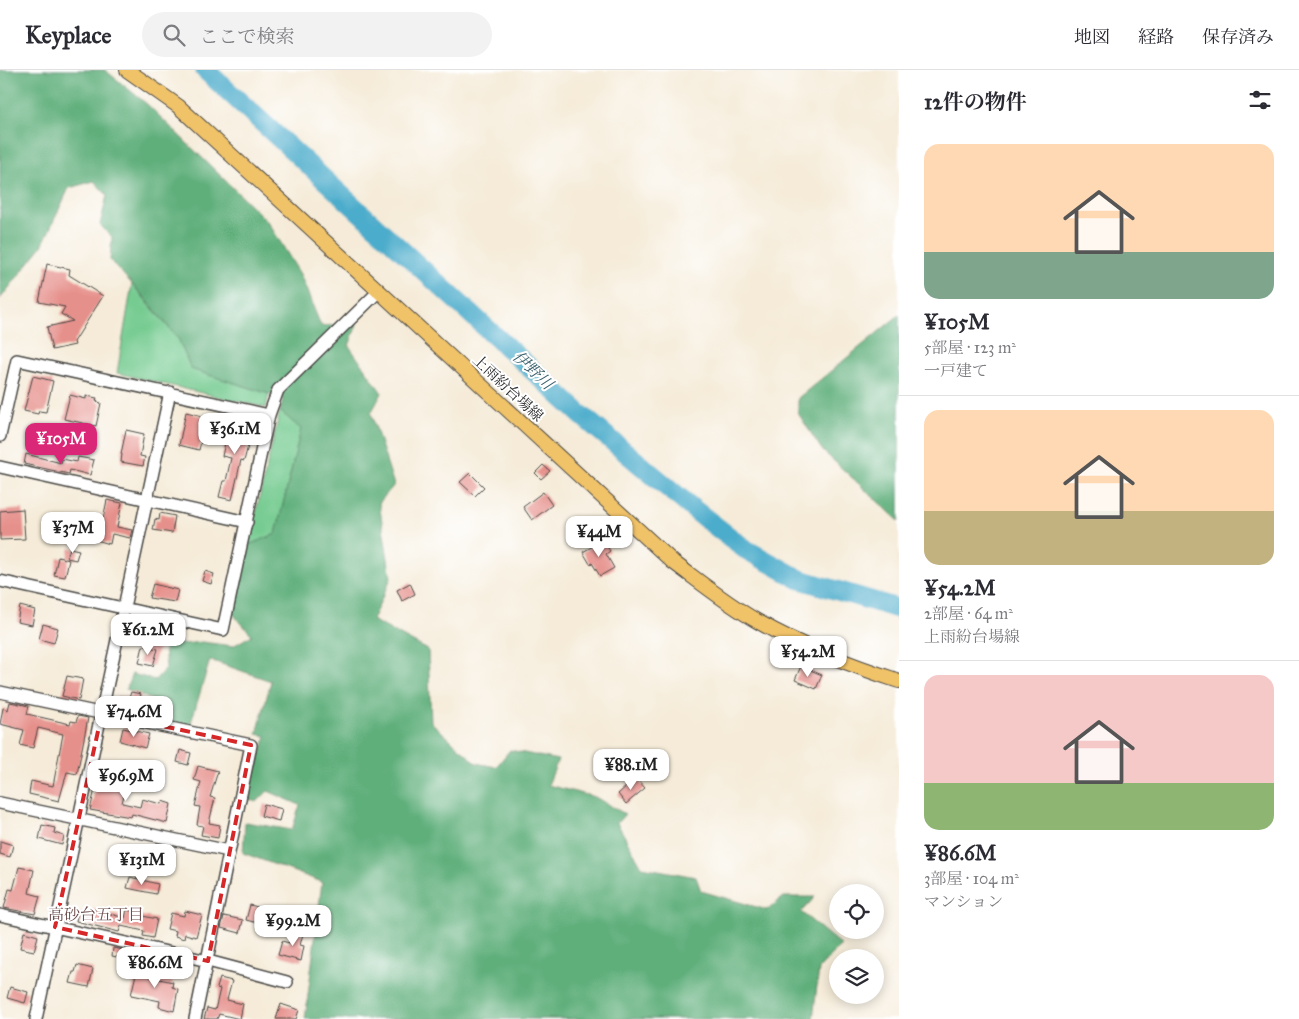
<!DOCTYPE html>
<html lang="ja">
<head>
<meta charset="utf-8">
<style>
  body { margin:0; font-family:"IM FELL Great Primer","Noto Serif JP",serif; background:#f2f2f3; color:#2b2b33; height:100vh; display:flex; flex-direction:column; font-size:19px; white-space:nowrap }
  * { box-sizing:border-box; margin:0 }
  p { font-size:16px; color:#7c7c81 }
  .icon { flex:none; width:28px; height:28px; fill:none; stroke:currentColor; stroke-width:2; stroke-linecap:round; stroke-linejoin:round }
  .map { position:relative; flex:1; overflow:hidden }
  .drawer { display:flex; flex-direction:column; background:#fff; width:400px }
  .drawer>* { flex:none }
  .fabs { position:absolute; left:829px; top:814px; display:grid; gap:10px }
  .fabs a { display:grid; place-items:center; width:55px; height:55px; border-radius:50%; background:#fff; box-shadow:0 2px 12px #0003; font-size:25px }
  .price { position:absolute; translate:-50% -42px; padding:0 11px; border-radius:10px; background:#fff; color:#222; font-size:16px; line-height:32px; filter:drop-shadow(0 1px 2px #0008) }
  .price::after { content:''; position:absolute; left:50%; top:30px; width:15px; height:11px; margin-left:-8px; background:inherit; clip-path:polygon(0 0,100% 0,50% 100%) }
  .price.on { background:#db2777; color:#fff }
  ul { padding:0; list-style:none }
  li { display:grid; align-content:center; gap:10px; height:265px; padding:0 25px }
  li+li { border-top:1px solid #e1e1e2 }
  li span { display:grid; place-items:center; height:155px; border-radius:15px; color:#555 }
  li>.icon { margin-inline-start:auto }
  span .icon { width:90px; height:90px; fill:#fffc; stroke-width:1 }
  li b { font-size:21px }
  h2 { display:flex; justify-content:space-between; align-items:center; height:60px; padding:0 25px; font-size:21px }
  header { display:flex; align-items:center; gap:30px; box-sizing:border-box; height:70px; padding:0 25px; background:#fff; border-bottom:1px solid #e1e1e2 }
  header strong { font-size:24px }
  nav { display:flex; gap:28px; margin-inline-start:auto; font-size:18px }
  .search { width:350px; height:45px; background:#f2f2f3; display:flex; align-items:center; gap:12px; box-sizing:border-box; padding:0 18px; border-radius:28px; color:#7c7c81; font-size:19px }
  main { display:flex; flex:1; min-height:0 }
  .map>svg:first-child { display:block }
  .green { fill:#74cb90; stroke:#507b5e }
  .forest { fill:#5faf7a; stroke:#456d52 }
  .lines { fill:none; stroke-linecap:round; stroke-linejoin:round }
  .river { stroke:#4caccb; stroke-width:20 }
  .building { fill:#e6908b }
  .minor-casing { stroke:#494845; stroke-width:14 }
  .major-casing { stroke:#494845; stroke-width:16 }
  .minor { stroke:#fff; stroke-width:11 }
  .major { stroke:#f1c369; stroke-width:14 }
  .marked { fill:none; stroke:#d62828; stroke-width:4; stroke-dasharray:10 6; stroke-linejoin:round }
  .labels { text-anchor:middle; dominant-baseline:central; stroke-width:4; stroke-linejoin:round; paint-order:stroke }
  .street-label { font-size:15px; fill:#2b2b2b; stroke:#fff }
  .water-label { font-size:16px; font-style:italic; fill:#385f6b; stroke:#fff }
  .neighbourhood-label { font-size:16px; fill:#6c4e4d; stroke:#fff }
</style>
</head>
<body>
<header>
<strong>Keyplace</strong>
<div class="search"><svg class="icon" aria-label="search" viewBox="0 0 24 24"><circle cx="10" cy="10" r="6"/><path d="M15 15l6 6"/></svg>ここで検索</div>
<nav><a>地図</a><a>経路</a><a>保存済み</a></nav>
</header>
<main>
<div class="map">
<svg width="899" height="949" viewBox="0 0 899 949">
  <rect width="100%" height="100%" fill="#fff"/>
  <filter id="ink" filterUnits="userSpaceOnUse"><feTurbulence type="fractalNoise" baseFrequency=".02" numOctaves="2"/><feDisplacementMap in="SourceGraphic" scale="10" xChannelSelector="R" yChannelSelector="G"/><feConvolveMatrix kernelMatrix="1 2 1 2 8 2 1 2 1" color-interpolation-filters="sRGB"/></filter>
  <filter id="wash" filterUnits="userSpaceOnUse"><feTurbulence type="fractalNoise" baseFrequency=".0096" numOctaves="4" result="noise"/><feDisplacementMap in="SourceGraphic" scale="20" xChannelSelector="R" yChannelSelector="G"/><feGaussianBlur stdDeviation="1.12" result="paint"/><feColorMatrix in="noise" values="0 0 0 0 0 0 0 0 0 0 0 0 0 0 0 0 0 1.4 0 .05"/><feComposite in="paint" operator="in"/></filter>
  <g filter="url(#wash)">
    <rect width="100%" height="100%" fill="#f5ebd8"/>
    <path class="green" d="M 132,214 L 179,270 L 191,299 L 269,324 L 266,338 L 117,303 Z
      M 280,341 L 301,359 L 276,464 L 248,475 Z"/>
    <path class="forest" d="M 0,0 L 105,0 L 148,35 L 268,152 L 300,204 L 321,256 L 357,254 L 349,276 L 382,323 L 371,343 L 394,415 L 379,433 L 391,508 L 372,550 L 428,580 L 431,652 L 476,693 L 496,697 L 510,680 L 558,690 L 548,715 L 595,727 L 625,744 L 617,753 L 642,797 L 696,807 L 701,821 L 767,840 L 784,827 L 815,827 L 801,842 L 841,875 L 819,899 L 813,949 L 305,949 L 322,812 L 243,783 L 245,752 L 292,760 L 300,735 L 268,721 L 257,732 L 246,729 L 266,666 L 257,664 L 271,611 L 210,590 L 190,656 L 153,648 L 160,633 L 126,619 L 132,604 L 155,610 L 166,598 L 164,576 L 202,572 L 233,576 L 252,565 L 232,543 L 239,522 L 248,475 L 276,464 L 301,359 L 280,341 L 283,329 C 252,317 221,310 191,299 L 179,270 L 145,228 L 110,190 L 112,167 L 100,155 L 107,125 L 94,111 L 69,118 L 42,176 L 0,229 Z
      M 899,245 L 899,451 L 822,380 L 798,343 L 798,328 Z"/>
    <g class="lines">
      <path class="river" d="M 205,0 L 580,344 L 692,438 L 745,479 L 799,509 L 899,539"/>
    </g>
    <g id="blocks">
      <path class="building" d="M 47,194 L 70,199 L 69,205 L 103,226 L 74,272 L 75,275 L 52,280 L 47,257 L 73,251 L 61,244 L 65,237 L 39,232 Z
        M 33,306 L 53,311 L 46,342 L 39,341 L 38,344 L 24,341 Z
        M 70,325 L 86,329 L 86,326 L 97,328 L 96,331 L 101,333 L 96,356 L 64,349 Z
        M 186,342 L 207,347 L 199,380 L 179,375 Z
        M 230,351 L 253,357 L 244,391 L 241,390 L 232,430 L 219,427 L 223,411 L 226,411 L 231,388 L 222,386 Z
        M 126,360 L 144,364 L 140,386 L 145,387 L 143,396 L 121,392 L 122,384 L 121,384 Z
        M 26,384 L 61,393 L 62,389 L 77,392 L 78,387 L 94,390 L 90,405 L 70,400 L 69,404 L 24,394 Z
        M 543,395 L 550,401 L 541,409 L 535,403 Z
        M 470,403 L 484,417 L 475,426 L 460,412 Z
        M 543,422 L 552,435 L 532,450 L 523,437 Z
        M 107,430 L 122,433 L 117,457 L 132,460 L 130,468 L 112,464 L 110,474 L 96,470 L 101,453 L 102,454 Z
        M 23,439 L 25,469 L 0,470 L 0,441 Z
        M 160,443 L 175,446 L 172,463 L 153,460 L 155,449 L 159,450 Z
        M 603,470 L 610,481 L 606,484 L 614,498 L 600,506 L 592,493 L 590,494 L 583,482 Z
        M 70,478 L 79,480 L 76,490 L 67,488 Z
        M 58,487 L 69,490 L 65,507 L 54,505 Z
        M 205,501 L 214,504 L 211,514 L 202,511 Z
        M 410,513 L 415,524 L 402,531 L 397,520 Z
        M 153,514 L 178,520 L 175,532 L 149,528 Z
        M 20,536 L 35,540 L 32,555 L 17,552 Z
        M 43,554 L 58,558 L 54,573 L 39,569 Z
        M 143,576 L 158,579 L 153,596 L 139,593 Z
        M 801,596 L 822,605 L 816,619 L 795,610 Z
        M 67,606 L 83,609 L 79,630 L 62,626 Z
        M 131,622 L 141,624 L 137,640 L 117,636 L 119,626 L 129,628 Z
        M 10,632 L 29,636 L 27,644 L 70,654 L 71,651 L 76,652 L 78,646 L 88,648 L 77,704 L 67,702 L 59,731 L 29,724 L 31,711 L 53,716 L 63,664 L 38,658 L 33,678 L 20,675 L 24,660 L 0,654 L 3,638 L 8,640 Z
        M 123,658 L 149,664 L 145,678 L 120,671 Z
        M 180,680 L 191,683 L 188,695 L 177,692 Z
        M 198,696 L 218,701 L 210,727 L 215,728 L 209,753 L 220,755 L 218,768 L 201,765 L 203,756 L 197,755 L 200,737 L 195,736 L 201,712 L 194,710 Z
        M 110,704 L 128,708 L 122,733 L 140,737 L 142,729 L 161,734 L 162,731 L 171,734 L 167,753 L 132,744 L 131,747 L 90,740 L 96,715 L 106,717 Z
        M 636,708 L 645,718 L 626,734 L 618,724 Z
        M 264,734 L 282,739 L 279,751 L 261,746 Z
        M 42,755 L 55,758 L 54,763 L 64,766 L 62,775 L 39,769 Z
        M 0,771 L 13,775 L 10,787 L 0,784 Z
        M 163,781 L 171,783 L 169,792 L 161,790 Z
        M 19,797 L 34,800 L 29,823 L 40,826 L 35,844 L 4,838 L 9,819 L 13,820 Z
        M 130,807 L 158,814 L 156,824 L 127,818 Z
        M 250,835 L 265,839 L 262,854 L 246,850 Z
        M 92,839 L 125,848 L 127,840 L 138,843 L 138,845 L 157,849 L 153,868 L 143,866 L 144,861 L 121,856 L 119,862 L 76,851 L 78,842 L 90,845 Z
        M 185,841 L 202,845 L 196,867 L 185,864 L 184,869 L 175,866 L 176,861 L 167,859 L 171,843 L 184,846 Z
        M 224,846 L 243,850 L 240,863 L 221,858 Z
        M 292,861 L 303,864 L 300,875 L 304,876 L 301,891 L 278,885 L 282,871 L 289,873 Z
        M 24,862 L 38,866 L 34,881 L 20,878 Z
        M 113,878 L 124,880 L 122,888 L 112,886 Z
        M 77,895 L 93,899 L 89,917 L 70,913 L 73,902 L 75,902 Z
        M 138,896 L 152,900 L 150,907 L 173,912 L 172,917 L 178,919 L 174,941 L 159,937 L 160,931 L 131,925 Z
        M 220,908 L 232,911 L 227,930 L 243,934 L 240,949 L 219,944 L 217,949 L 204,949 L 207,938 L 215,940 L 220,919 L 217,918 Z
        M 10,917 L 28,922 L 25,933 L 7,928 Z
        M 281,934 L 299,940 L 296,949 L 276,949 Z"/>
    </g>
  </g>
  <g filter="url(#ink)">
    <use href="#blocks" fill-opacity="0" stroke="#494845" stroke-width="1"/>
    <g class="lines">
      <defs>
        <path id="minor" d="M 0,366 L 17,290 L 269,345
          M 0,397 L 247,452
          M 0,511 L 223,560 L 269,345 L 278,320 L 379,221
          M 0,622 L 251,675 L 195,949
          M 0,733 L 229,781
          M 0,845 L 208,891 L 287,912
          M 36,949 L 170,322"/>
        <path id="major" d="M 127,0 L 178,36 L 673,492 C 700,512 727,534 757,551 C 802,577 851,595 899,611"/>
      </defs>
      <use href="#minor" class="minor-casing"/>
      <use href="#major" class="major-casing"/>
      <use href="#minor" class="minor"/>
      <use href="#major" class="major"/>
    </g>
  </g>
  <path class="marked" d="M 102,643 L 251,675 L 208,891 L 55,857 Z"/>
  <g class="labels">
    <g class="street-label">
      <text transform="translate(508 318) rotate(43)">上雨紛台場線</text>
    </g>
    <g class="water-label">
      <text transform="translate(533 300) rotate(43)">伊野川</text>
    </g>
    <g class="neighbourhood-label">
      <text x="96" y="844">高砂台五丁目</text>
    </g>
  </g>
</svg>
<div class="fabs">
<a><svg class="icon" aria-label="locate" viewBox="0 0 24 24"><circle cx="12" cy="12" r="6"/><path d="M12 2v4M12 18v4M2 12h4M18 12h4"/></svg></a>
<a><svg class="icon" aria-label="layers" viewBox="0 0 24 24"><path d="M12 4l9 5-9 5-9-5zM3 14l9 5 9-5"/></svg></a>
</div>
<b class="price" style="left:235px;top:385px">¥36.1M</b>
<b class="price on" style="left:61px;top:395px">¥105M</b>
<b class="price" style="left:73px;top:484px">¥37M</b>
<b class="price" style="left:599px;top:488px">¥44M</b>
<b class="price" style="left:148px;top:586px">¥61.2M</b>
<b class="price" style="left:808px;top:608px">¥54.2M</b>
<b class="price" style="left:134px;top:668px">¥74.6M</b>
<b class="price" style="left:631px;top:721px">¥88.1M</b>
<b class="price" style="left:126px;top:732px">¥96.9M</b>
<b class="price" style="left:142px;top:816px">¥131M</b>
<b class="price" style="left:293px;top:877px">¥99.2M</b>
<b class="price" style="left:155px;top:919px">¥86.6M</b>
</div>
<section class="drawer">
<h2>12件の物件<svg class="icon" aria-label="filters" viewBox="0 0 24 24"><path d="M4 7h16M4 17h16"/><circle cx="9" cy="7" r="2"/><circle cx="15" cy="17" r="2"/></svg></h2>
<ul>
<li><span style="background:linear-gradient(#ffd9b3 70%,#7fa58c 0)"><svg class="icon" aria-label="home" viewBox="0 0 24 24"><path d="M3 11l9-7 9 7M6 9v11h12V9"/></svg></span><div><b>¥105M</b><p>5部屋 · 123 m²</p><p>一戸建て</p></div></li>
<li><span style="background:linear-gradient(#ffd9b3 65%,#c2b280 0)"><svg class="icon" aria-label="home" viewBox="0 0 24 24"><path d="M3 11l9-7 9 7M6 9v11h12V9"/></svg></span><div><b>¥54.2M</b><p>2部屋 · 64 m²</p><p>上雨紛台場線</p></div></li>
<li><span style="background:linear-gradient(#f6c9c9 70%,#8fb573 0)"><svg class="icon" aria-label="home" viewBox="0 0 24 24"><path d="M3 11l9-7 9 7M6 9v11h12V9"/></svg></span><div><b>¥86.6M</b><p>3部屋 · 104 m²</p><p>マンション</p></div></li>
</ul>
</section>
</main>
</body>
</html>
